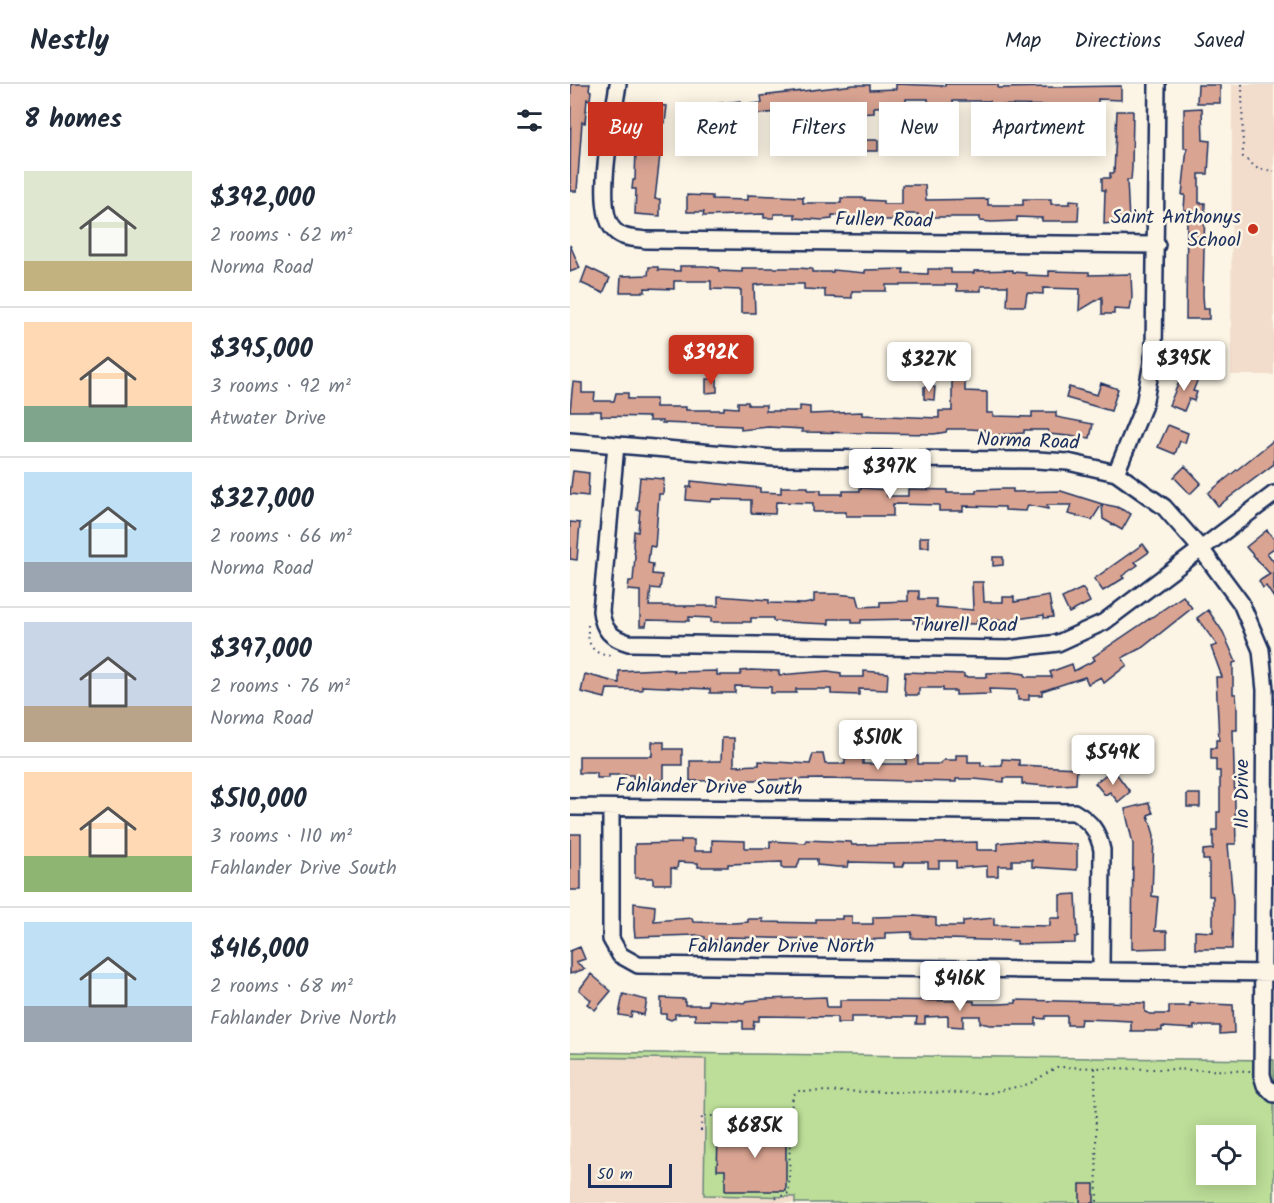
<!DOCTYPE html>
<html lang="en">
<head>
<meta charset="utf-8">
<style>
  body { margin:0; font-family:Kalam,sans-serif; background:#f2f2f3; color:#1f2937; height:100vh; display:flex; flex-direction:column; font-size:22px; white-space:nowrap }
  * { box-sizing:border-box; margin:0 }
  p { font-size:20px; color:#747a83 }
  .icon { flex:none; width:33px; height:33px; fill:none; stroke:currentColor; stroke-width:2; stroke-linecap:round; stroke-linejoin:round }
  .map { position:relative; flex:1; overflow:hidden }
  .sheet { display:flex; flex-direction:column; background:#fff; width:570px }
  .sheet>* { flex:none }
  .banner { position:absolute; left:18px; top:18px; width:570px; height:54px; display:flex; gap:12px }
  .controls { position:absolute; left:626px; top:1041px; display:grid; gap:12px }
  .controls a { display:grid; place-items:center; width:60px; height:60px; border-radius:0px; background:#fff; box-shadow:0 3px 15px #0003; font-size:30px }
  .scale { position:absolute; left:18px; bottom:15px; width:84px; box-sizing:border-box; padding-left:6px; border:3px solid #1b2f5e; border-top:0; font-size:16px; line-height:21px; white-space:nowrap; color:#1b2f5e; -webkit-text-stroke:4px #fcf5e5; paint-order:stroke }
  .price { position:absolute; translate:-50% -51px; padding:0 14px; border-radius:6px; background:#fff; color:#222; font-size:20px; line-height:39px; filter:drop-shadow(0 2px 3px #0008) }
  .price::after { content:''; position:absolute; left:50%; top:36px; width:18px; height:14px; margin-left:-9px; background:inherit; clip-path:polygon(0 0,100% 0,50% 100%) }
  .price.current { background:#c8321e; color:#fff }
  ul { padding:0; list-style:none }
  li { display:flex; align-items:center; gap:18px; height:150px; padding:0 24px }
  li+li { border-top:2px solid #e0e1e3 }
  li span { display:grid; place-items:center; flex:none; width:168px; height:120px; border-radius:0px; color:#555 }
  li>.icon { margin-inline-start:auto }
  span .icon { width:72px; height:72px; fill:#fffc; stroke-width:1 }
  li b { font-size:26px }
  h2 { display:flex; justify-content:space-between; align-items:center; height:72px; padding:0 24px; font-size:26px }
  .tag { padding:0 21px; border-radius:0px; background:#fff; box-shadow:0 3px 15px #0003; font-size:21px; line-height:54px }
  .tag.current { background:#c8321e; color:#fff }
  header { display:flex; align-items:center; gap:36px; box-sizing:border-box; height:84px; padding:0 30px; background:#fff; border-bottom:2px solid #e0e1e3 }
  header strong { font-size:28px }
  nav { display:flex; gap:33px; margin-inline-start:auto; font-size:21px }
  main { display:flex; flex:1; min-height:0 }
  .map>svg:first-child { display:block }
  .built { fill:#f2ddcc }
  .green { fill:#bcde98; stroke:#6c867b; stroke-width:1.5; fill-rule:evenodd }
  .building { fill:#daa492; stroke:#1b2f5e; stroke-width:1.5 }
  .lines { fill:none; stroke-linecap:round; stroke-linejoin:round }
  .minor-casing { stroke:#1b2f5e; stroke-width:20 }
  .path { stroke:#1b2f5e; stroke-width:2; stroke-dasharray:1.5 4.5; stroke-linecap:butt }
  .minor { stroke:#fcf5e5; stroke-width:15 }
  .poi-dot { fill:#c8321e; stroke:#fcf5e5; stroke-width:2 }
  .labels { text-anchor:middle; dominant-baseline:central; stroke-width:5; stroke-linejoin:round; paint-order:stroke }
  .poi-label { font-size:20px; fill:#1b2f5e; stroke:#fcf5e5; text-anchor:end }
  .street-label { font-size:20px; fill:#1b2f5e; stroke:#fcf5e5 }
</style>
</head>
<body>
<header>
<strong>Nestly</strong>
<nav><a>Map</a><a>Directions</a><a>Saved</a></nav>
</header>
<main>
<section class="sheet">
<h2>8 homes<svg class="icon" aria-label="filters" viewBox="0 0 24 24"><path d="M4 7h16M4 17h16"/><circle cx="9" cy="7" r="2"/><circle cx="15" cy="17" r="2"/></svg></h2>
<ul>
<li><span style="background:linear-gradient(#dfe7d0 75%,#c2b280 0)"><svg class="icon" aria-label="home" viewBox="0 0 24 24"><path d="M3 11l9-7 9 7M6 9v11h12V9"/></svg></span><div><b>$392,000</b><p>2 rooms · 62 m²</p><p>Norma Road</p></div></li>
<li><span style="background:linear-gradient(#ffd9b3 70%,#7fa58c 0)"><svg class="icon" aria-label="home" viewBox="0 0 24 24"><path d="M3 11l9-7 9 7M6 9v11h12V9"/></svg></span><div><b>$395,000</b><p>3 rooms · 92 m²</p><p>Atwater Drive</p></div></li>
<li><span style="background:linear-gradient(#bfe0f5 75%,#9aa5b1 0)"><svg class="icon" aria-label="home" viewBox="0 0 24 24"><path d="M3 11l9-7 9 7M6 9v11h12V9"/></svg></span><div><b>$327,000</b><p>2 rooms · 66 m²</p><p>Norma Road</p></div></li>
<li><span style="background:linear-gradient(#c9d6e8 70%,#b9a48a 0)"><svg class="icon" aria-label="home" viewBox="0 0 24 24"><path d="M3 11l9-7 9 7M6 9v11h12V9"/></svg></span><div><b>$397,000</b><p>2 rooms · 76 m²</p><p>Norma Road</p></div></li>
<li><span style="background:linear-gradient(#ffd9b3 70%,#8fb573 0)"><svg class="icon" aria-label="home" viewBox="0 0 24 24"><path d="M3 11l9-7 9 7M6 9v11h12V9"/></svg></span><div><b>$510,000</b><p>3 rooms · 110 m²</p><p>Fahlander Drive South</p></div></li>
<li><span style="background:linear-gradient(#bfe0f5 70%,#9aa5b1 0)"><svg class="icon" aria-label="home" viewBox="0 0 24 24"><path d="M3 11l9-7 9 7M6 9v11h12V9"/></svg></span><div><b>$416,000</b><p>2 rooms · 68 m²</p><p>Fahlander Drive North</p></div></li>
</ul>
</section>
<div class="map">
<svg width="704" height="1119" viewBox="0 0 704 1119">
  <rect width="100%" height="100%" fill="#fcf5e5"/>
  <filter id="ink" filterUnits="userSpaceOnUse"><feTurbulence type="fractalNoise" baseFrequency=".0167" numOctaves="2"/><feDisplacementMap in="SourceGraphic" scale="12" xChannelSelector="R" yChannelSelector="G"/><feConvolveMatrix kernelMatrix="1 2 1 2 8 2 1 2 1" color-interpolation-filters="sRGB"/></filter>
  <g filter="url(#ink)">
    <path class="built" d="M 662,0 L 704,0 L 704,291 L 661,291 Z
      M 0,973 L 136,975 L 134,1111 L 225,1113 L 225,1119 L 0,1119 Z"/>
    <path class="green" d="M 0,968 L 704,976 L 704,1119 L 225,1119 L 225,1113 L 134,1111 L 136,975 L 0,973 ZM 636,1052 L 675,1052 L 675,1090 L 636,1090 Z"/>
    <path class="building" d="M 1,0 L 20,0 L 19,6 L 21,7 L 20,16 L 17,15 L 15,39 L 12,38 L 7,107 L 0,107 Z
      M 326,0 L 375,2 L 375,0 L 428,0 L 428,4 L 551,2 L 551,16 L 528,15 L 528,37 L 515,37 L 515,22 L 420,21 L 420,17 L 383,17 L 383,21 L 358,20 L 358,15 L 336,15 L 336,42 L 323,42 L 323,22 L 304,23 L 304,29 L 283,30 L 282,19 L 262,21 L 262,18 L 235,22 L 239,50 L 226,52 L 222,26 L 182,31 L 183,37 L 129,40 L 127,22 L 170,17 L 171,21 L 192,19 L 191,12 L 284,1 L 300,1 L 300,6 L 326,5 Z
      M 628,1 L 650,1 L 650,19 L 627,19 Z
      M 73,20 L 97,22 L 95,39 L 87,38 L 86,62 L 91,62 L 85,115 L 90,115 L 90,132 L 65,130 L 66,105 L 62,105 L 63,96 L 65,96 L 66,64 L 69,64 Z
      M 632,24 L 633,56 L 640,57 L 638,90 L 629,90 L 629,119 L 635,119 L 633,211 L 634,225 L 639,225 L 639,235 L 616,235 L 617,126 L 614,126 L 615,111 L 612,111 L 617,64 L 614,64 L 614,25 Z
      M 547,27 L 563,27 L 562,84 L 561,96 L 557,96 L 559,137 L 534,140 L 535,106 L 532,106 L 532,94 L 540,94 L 540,89 L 544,89 Z
      M 289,56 L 308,56 L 308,67 L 289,67 Z
      M 332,101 L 355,101 L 356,116 L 418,115 L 418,121 L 453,121 L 453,115 L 481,115 L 481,120 L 500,120 L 500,116 L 509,117 L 508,137 L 472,137 L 472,134 L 447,133 L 447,137 L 422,138 L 410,137 L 410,133 L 348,133 L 348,130 L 324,130 L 324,136 L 287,136 L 287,132 L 262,131 L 262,135 L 252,136 L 225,134 L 225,130 L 204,130 L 204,134 L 194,134 L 194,130 L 139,132 L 133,132 L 134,128 L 117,128 L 117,111 L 142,112 L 142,115 L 178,116 L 178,111 L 233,113 L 233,119 L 271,119 L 271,114 L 295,114 L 295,116 L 313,117 L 313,120 L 332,120 Z
      M 0,161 L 10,184 L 0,188 Z
      M 110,182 L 135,182 L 149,184 L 149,187 L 172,188 L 172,184 L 228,184 L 242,185 L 242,188 L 263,188 L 263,186 L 295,189 L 295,186 L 334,185 L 333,189 L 358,190 L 358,185 L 381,185 L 381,189 L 404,189 L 404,187 L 443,186 L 443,188 L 456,189 L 456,191 L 479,192 L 479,187 L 519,188 L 519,191 L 561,190 L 562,214 L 560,226 L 544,225 L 544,230 L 532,230 L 532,213 L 509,227 L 510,205 L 473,204 L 473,210 L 457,209 L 455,222 L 437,222 L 438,202 L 411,202 L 411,207 L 387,207 L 387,201 L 316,201 L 316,207 L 282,207 L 282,214 L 255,213 L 255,206 L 234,205 L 234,200 L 196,200 L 184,201 L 185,229 L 171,229 L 171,206 L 141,205 L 141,197 L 104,197 L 104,205 L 75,204 L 75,208 L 50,208 L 51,192 L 78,191 L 79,183 L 88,183 L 88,186 L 110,187 Z
      M 17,183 L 40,194 L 33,209 L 11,199 Z
      M 613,289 L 628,295 L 623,307 L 627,308 L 624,317 L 619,315 L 614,327 L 599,321 Z
      M 382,294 L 395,294 L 395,307 L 417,308 L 417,329 L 423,329 L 423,332 L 462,333 L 462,328 L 486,328 L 486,333 L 523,340 L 520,354 L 478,350 L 478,346 L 454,346 L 454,349 L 424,351 L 415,351 L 415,346 L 399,345 L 377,345 L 376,348 L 364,350 L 232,348 L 232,345 L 198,343 L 171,346 L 171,342 L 92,339 L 92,337 L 79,337 L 79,333 L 31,332 L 31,327 L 0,327 L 3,298 L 12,299 L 12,309 L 25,309 L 24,317 L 44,317 L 46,309 L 58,309 L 58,315 L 86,315 L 86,323 L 116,323 L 116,326 L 154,326 L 154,323 L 168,324 L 168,318 L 178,318 L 178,321 L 196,321 L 196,327 L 230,327 L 230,322 L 240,323 L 240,330 L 292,328 L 292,331 L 369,334 L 369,327 L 382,327 Z
      M 136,295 L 147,295 L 147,308 L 136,309 Z
      M 531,299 L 548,305 L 541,327 L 496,314 L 499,303 L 527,311 Z
      M 354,303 L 365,303 L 364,316 L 354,315 Z
      M 598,341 L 618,349 L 615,359 L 610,357 L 605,370 L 588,363 Z
      M 704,356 L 704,380 L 648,422 L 638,409 Z
      M 615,382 L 631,399 L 620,410 L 604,393 Z
      M 3,387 L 19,389 L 18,412 L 0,410 Z
      M 70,393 L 94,395 L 93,410 L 89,410 L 85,463 L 80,462 L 78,479 L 83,480 L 82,490 L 92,491 L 90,505 L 81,504 L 79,522 L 148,522 L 148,512 L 199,516 L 199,519 L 234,520 L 244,518 L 244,510 L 265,510 L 287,512 L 290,523 L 310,522 L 310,518 L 338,517 L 338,507 L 349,507 L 349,515 L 366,515 L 366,523 L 403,526 L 402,498 L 413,498 L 414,518 L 433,518 L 433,513 L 444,513 L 444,518 L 479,512 L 483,533 L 474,534 L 474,531 L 447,535 L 447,539 L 438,539 L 438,536 L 407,536 L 407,540 L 343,539 L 344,535 L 291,536 L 291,539 L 282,539 L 282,535 L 259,535 L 259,540 L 235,539 L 203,537 L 203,534 L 181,534 L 181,538 L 141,538 L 141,534 L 119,533 L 119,537 L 77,536 L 76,542 L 70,542 L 70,507 L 58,506 L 59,497 L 63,497 L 65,472 L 63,462 L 64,447 L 68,448 L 70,426 L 67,426 Z
      M 121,397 L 190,404 L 190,408 L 211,409 L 211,403 L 238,403 L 238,406 L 251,406 L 251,410 L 273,410 L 273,407 L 290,407 L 290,404 L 317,406 L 317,412 L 338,412 L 338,405 L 377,406 L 377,409 L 406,409 L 406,406 L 434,405 L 443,405 L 443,408 L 491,407 L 532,420 L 522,436 L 498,430 L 501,421 L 477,421 L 478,425 L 458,421 L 456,427 L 435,426 L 435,423 L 393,422 L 393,427 L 369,427 L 369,421 L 323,420 L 323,432 L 276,432 L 276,428 L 243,428 L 243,419 L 206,418 L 205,430 L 181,429 L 181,416 L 142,415 L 141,418 L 116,416 L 117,403 L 121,403 Z
      M 532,420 L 547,423 L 561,430 L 552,446 L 533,435 Z
      M 0,438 L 10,439 L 7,476 L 0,475 Z
      M 697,446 L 704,455 L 704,464 L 697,469 L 704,478 L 704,514 L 696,502 L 693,504 L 689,497 L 700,490 L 676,463 Z
      M 350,453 L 359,453 L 359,463 L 350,463 Z
      M 573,460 L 579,468 L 565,478 L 568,481 L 552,492 L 554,494 L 533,507 L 524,495 Z
      M 423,473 L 433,473 L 433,481 L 423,482 Z
      M 513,504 L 520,518 L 499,529 L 492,514 Z
      M 613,512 L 622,524 L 573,563 L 552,574 L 557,581 L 534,599 L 531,593 L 518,600 L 515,593 L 472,607 L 472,611 L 459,611 L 459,616 L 448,616 L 447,606 L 419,605 L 420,610 L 386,611 L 386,607 L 373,607 L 373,604 L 349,604 L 349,611 L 336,611 L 334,605 L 335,588 L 394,590 L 394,593 L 417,593 L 417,589 L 441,588 L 455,590 L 455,593 L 482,593 L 480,588 L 502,580 L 504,587 L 525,576 L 523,573 Z
      M 638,526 L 653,548 L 666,578 L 663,579 L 663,610 L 666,610 L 667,623 L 667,646 L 663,646 L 666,760 L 658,760 L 663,818 L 662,865 L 625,865 L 625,847 L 643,848 L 643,812 L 639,812 L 639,776 L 633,776 L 633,766 L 643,765 L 643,746 L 647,746 L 647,728 L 650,728 L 650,687 L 646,687 L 646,675 L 641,675 L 641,664 L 646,664 L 646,656 L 649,656 L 646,593 L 652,593 L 641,563 L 647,561 L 627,534 Z
      M 89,585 L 104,586 L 104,588 L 147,587 L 147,591 L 171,591 L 171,587 L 181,586 L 209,587 L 209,591 L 258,587 L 271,589 L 271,593 L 294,593 L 294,587 L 318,589 L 317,606 L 289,605 L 289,611 L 261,610 L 261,605 L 226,605 L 226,609 L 201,609 L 201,603 L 165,602 L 165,609 L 140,609 L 140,605 L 72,602 L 72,606 L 37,605 L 35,614 L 11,608 L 15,590 L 49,599 L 49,587 Z
      M 152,654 L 164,654 L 164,682 L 189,681 L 189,677 L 240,680 L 243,670 L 253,670 L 255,680 L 275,680 L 275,674 L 293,674 L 293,680 L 336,680 L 336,672 L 348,672 L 348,680 L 369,680 L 374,676 L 386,676 L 386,671 L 398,671 L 398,678 L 411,678 L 411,682 L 432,681 L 432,675 L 449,676 L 449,681 L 507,684 L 506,700 L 477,702 L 452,700 L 452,694 L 434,694 L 434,698 L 404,695 L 386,695 L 386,698 L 255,695 L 120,697 L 120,677 L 151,677 Z
      M 82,658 L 94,658 L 94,665 L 112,665 L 112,681 L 94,681 L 94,696 L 63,695 L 63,691 L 39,691 L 39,694 L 27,694 L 27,689 L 9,689 L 9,672 L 82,672 Z
      M 543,685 L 560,708 L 548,718 L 540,708 L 535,711 L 525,699 Z
      M 617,710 L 630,710 L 630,723 L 617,723 Z
      M 579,719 L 583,729 L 578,731 L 584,751 L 582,812 L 588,813 L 585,847 L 597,847 L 597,864 L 562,865 L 563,760 L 555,725 Z
      M 0,750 L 11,750 L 11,806 L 0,806 Z
      M 111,756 L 124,756 L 124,767 L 142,767 L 142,756 L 175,757 L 175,764 L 200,764 L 200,757 L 236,759 L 236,756 L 281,758 L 282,761 L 407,758 L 407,766 L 428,766 L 428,759 L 449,757 L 507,760 L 507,786 L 462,783 L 462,776 L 442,776 L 442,782 L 428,782 L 428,792 L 417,792 L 417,782 L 386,784 L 386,777 L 369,777 L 369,784 L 358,784 L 358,778 L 335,778 L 333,783 L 324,783 L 324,779 L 279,778 L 278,783 L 268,783 L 247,781 L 247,775 L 230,775 L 227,784 L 212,784 L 212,778 L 158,780 L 158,783 L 128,783 L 128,779 L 108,778 L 107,785 L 101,784 L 101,800 L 83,800 L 83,794 L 65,794 L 65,760 L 111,759 Z
      M 506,810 L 508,853 L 505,853 L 505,859 L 447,860 L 447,857 L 341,854 L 342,848 L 315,849 L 315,855 L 294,856 L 156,853 L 155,856 L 135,856 L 135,853 L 126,851 L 65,853 L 64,843 L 64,819 L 85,822 L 84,837 L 122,834 L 123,838 L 163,839 L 178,838 L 178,835 L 193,835 L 193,838 L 246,839 L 246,835 L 272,835 L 272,832 L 282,832 L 282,840 L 303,840 L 303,833 L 345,832 L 366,834 L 366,841 L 369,842 L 393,842 L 393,837 L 424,834 L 424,841 L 480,842 L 480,834 L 490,834 L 490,811 Z
      M 10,863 L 15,875 L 6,878 L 15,885 L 0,890 L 0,867 Z
      M 21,890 L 41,907 L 25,926 L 17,920 L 21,916 L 9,906 Z
      M 53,910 L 77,916 L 74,931 L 62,928 L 61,933 L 49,931 Z
      M 256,913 L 257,923 L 270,923 L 270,916 L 301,916 L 404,917 L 404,920 L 430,920 L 446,919 L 446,916 L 575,919 L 575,928 L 580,930 L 599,930 L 599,922 L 620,922 L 620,919 L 663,921 L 664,949 L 650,950 L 650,942 L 624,942 L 624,945 L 592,943 L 592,947 L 561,947 L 561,937 L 541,936 L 511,935 L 510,941 L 497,941 L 497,932 L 476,932 L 475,935 L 466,934 L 466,941 L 420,941 L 410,939 L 410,932 L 393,932 L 393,943 L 378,942 L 378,932 L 355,933 L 355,940 L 346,940 L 347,933 L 281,933 L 281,939 L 267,939 L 267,933 L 189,932 L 189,937 L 184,937 L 183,945 L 173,945 L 173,937 L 125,936 L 125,930 L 105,930 L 105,934 L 101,936 L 96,934 L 96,930 L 91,930 L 91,914 L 115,915 L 115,921 L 138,921 L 138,916 L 176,919 L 176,917 L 195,915 Z
      M 179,1038 L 216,1038 L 216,1107 L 155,1107 L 155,1086 L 147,1086 L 148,1055 L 161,1055 L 165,1060 L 179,1047 Z
      M 510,1100 L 524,1100 L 524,1119 L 510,1119 Z"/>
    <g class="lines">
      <defs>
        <path id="minor" d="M 48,0 C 44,29 22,127 45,147 C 53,155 65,154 76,156 L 587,161
          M 0,357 L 204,374 L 467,376 L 498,378 L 546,389 L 594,423 L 631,465 L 671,519 L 691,566 L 695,606 L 692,991 L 695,1001 L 704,1010
          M 46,361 L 31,527 C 33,546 41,554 59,559 L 438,565 L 488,559 L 534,538 L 704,410
          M 546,389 L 574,321 L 584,268 L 587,0
          M 0,723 L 504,728 C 521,738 528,747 532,766 L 531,886
          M 41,724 L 41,855 L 50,871 L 68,881 L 704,889"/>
      </defs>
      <use href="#minor" class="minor-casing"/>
      <path class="path" d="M 672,0 L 673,73 L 688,85 L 704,87
        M 18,541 C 17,561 22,571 43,572
        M 525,984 L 527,1119
        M 131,1047 L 132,1032 L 220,1033 L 223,1012 L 227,1007 L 419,1009 L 459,1000 L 487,983 L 681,987
        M 204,1119 L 204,1115 L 219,1109 L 220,1033"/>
      <use href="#minor" class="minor"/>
    </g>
  </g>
  <circle class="poi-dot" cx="683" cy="145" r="6"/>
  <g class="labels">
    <g class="poi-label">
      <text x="671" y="134">Saint Anthonys<tspan x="671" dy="23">School</tspan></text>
    </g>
    <g class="street-label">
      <text transform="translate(314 137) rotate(1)">Fullen Road</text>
      <text transform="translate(458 358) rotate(2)">Norma Road</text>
      <text x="395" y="542">Thurell Road</text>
      <text transform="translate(139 704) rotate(1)">Fahlander Drive South</text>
      <text transform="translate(673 710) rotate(-90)">Ilo Drive</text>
      <text x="211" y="863">Fahlander Drive North</text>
    </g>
  </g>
</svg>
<div class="controls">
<a><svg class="icon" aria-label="locate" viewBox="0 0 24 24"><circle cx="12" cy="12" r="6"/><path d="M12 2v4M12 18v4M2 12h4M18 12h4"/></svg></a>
</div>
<div class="scale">50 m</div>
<b class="price current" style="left:141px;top:302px">$392K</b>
<b class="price" style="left:614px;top:308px">$395K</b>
<b class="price" style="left:359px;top:309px">$327K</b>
<b class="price" style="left:320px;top:416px">$397K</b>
<b class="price" style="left:308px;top:687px">$510K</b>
<b class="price" style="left:543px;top:702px">$549K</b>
<b class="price" style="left:390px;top:928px">$416K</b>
<b class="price" style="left:185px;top:1075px">$685K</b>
<div class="banner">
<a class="tag current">Buy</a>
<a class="tag">Rent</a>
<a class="tag">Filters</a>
<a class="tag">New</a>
<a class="tag">Apartment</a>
</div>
</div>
</main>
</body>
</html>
